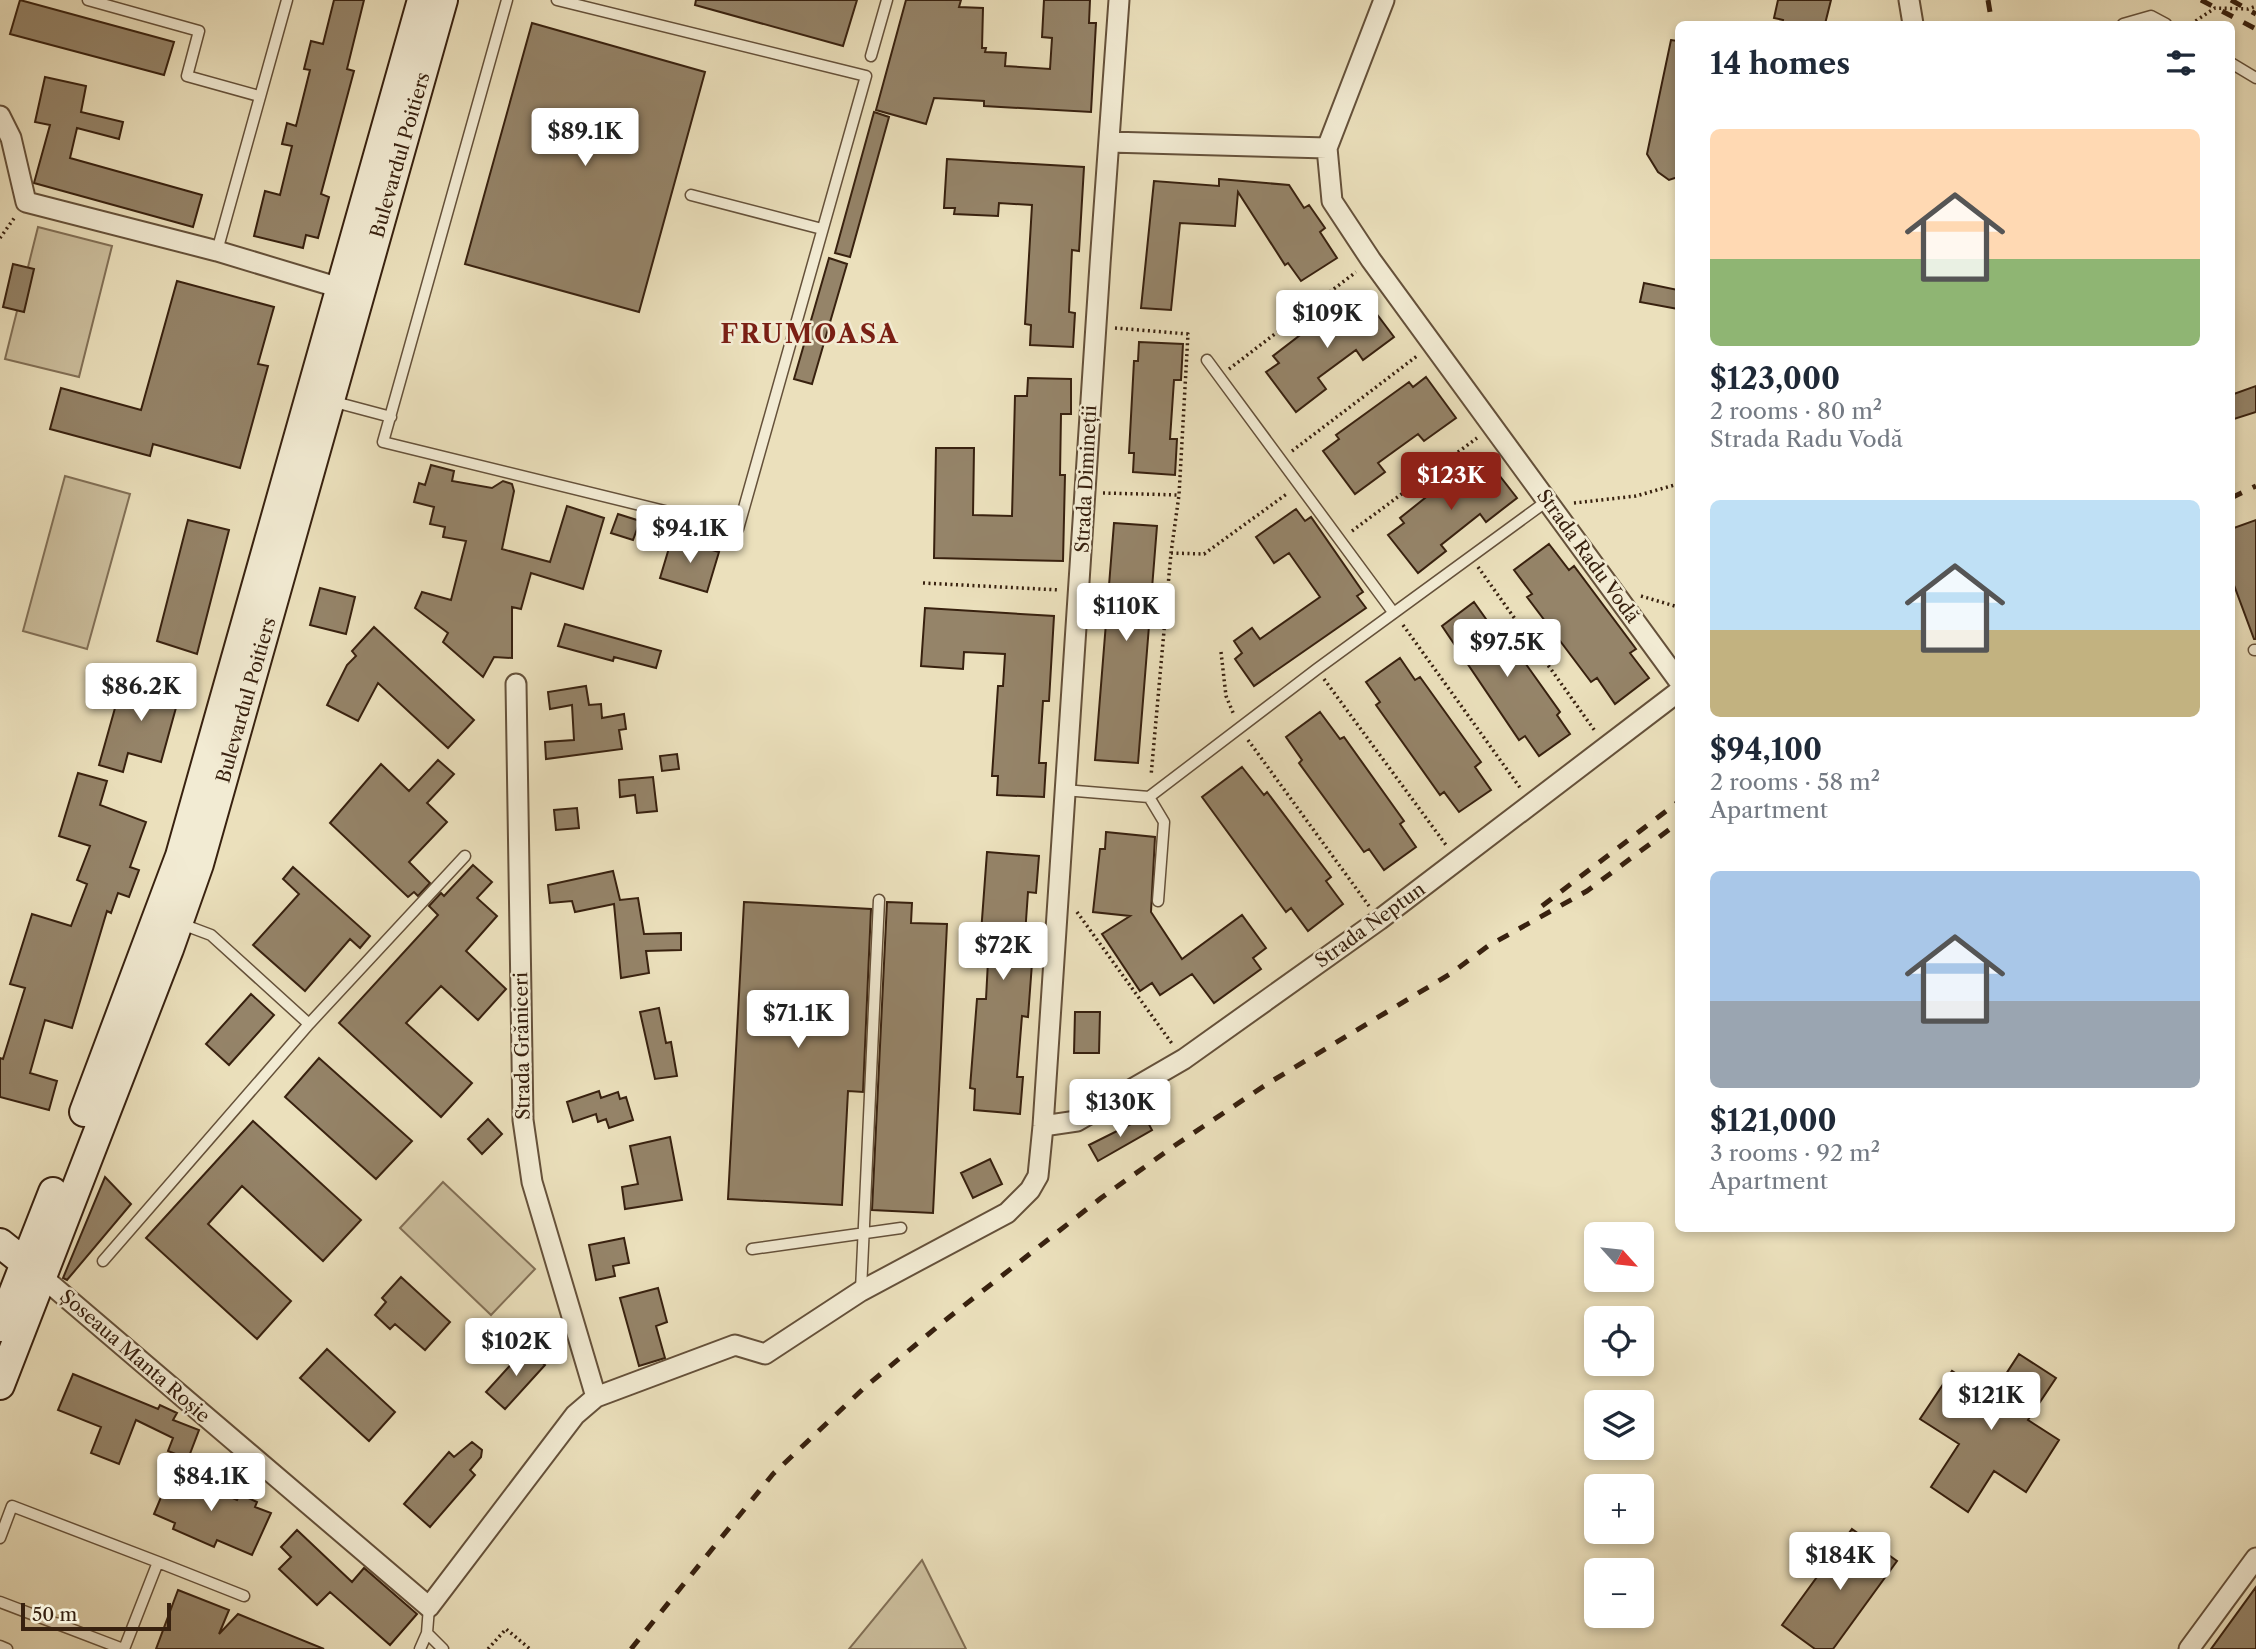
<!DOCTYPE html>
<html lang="en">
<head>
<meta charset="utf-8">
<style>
  body { margin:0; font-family:"Libre Caslon Text",serif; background:#f2f2f3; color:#1f2937; height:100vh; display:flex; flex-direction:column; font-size:26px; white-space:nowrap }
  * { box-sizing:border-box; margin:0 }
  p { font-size:23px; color:#747a83 }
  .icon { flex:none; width:38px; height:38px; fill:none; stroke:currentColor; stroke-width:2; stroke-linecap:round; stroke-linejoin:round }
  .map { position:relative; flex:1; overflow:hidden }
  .panel { position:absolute; left:1675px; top:21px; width:560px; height:1211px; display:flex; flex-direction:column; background:#fff; border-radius:10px; box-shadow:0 4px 10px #0003 }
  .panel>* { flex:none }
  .needle { width:46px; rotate:117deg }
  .fabs { position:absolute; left:1584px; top:1222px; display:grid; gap:14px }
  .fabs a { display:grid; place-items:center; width:70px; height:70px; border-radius:10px; background:#fff; box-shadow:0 4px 10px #0003; font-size:35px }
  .scale { position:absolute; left:21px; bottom:18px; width:150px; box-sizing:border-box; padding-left:7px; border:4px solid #38210f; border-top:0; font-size:19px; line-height:24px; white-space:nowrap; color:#38210f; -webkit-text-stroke:5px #f2ebd3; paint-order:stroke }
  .price { position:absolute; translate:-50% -60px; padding:0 16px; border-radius:7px; background:#fff; color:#222; font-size:23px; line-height:46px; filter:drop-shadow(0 2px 4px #0008) }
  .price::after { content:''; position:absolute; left:50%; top:42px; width:21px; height:16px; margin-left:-10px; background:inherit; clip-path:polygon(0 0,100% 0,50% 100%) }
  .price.active { background:#8f2418; color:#fff }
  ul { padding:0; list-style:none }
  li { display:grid; align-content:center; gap:14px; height:371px; padding:0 35px }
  li span { display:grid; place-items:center; height:217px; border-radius:10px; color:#555 }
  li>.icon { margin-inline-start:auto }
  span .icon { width:126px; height:126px; fill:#fffc; stroke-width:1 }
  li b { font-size:30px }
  h2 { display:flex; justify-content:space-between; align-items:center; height:84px; padding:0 35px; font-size:30px }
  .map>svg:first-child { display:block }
  .green { fill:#cdc09f; stroke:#827057; stroke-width:2 }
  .building { fill:#958469; stroke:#38210f; stroke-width:2 }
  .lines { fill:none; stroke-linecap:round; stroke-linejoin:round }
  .lane-casing { stroke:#65513a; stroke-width:13 }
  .street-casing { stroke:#65513a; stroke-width:23 }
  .secondary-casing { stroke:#38210f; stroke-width:32 }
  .path { stroke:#38210f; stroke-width:3.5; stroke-dasharray:2 3.5; stroke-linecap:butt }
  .lane { stroke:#f2ebd3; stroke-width:10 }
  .street { stroke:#f2ebd3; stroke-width:19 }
  .secondary { stroke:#f2ebd3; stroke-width:28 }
  .rail { stroke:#38210f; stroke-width:5; stroke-dasharray:12 12; stroke-linecap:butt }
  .labels { text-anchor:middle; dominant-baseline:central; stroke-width:5; stroke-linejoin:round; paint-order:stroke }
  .street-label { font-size:19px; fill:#38210f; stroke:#f2ebd3 }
  .district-label { font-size:26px; font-weight:bold; letter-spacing:2px; fill:#7a1f14; stroke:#f2ebd3 }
</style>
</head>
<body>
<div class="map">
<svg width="2256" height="1649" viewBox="0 0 2256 1649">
  <rect width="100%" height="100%" fill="#ebe0bc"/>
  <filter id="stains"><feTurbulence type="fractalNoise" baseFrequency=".00286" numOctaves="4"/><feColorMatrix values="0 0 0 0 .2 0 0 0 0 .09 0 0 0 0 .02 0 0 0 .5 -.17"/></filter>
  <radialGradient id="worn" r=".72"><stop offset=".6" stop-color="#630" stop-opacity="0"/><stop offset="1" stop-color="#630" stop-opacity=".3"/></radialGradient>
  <path class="green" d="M 38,227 L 112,246 L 79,377 L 5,359 Z
    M 65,476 L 130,494 L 87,649 L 23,631 Z
    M 443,1182 L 535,1269 L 491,1315 L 400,1228 Z
    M 922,1560 L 966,1649 L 849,1649 Z"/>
  <path class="building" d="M 20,0 L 174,42 L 164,75 L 10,34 Z
    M 334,0 L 364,0 L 347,69 L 354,71 L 321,194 L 329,197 L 318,238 L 306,235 L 303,248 L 254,236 L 265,191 L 280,195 L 292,146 L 282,144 L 287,123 L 296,126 L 310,70 L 304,69 L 311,41 L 323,44 Z
    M 696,0 L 857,0 L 843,46 L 695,5 Z
    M 906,0 L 961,0 L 959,7 L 983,8 L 982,48 L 986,48 L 985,52 L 1006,53 L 1005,66 L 1050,69 L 1052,38 L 1042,37 L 1044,0 L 1090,0 L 1089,23 L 1096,23 L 1091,112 L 984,106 L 984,101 L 934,98 L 926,124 L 876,110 Z
    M 1778,0 L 1831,0 L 1825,24 L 1782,24 L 1783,20 L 1774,18 Z
    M 532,23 L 705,72 L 639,312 L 465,264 Z
    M 1671,40 L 1678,41 L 1678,177 L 1669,180 L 1658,172 L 1647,154 Z
    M 45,77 L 86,86 L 81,112 L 123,122 L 119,139 L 77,128 L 70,158 L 202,195 L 193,227 L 34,183 L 50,125 L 35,122 Z
    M 874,112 L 889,117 L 850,257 L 835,253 Z
    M 947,159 L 1084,167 L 1079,251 L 1072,250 L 1069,312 L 1075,313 L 1073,347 L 1030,345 L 1031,325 L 1025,324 L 1032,205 L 999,203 L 998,216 L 954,214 L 955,208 L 944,208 Z
    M 1219,179 L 1289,185 L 1304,208 L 1309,205 L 1325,228 L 1320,232 L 1337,258 L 1301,281 L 1288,263 L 1285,265 L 1238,192 L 1235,226 L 1180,223 L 1171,310 L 1141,308 L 1154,181 L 1219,186 Z
    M 829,258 L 847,264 L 812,384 L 794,379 Z
    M 13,264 L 34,269 L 24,312 L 3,307 Z
    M 177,281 L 274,307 L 258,364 L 268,366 L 240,468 L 153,444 L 150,456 L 50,429 L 61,388 L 141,410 Z
    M 1644,283 L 1678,290 L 1678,309 L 1640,302 Z
    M 1364,297 L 1394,337 L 1363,360 L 1356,350 L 1318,378 L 1326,389 L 1296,412 L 1266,372 L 1279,363 L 1273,356 L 1347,299 L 1352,306 Z
    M 1139,342 L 1183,344 L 1181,380 L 1174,380 L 1170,439 L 1177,439 L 1175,475 L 1133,472 L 1134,453 L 1129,453 L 1134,361 L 1138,361 Z
    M 1426,377 L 1456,418 L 1424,441 L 1418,434 L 1378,463 L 1385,472 L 1355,494 L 1323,451 L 1339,439 L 1336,435 L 1409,382 L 1413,387 Z
    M 1028,378 L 1071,379 L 1071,414 L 1061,414 L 1060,475 L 1065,475 L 1063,561 L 934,558 L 936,448 L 974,448 L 973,515 L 1012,516 L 1015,396 L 1027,396 Z
    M 2256,386 L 2256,412 L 2231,420 L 2231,395 Z
    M 1485,457 L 1517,498 L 1486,522 L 1480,514 L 1441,545 L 1446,551 L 1418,573 L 1388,535 L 1404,523 L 1400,518 L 1470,462 L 1473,466 Z
    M 431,465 L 454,471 L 452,481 L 492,488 L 503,481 L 512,484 L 514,491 L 502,549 L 550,562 L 567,506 L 604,518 L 583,589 L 531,573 L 521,609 L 512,607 L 512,658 L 494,657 L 483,677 L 443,642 L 448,633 L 415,608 L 422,592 L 451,600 L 466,541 L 443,537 L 445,527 L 430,524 L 434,507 L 414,502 L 419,483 L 425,485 Z
    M 1296,509 L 1305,521 L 1311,517 L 1363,592 L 1357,596 L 1366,608 L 1254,686 L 1235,659 L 1242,653 L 1234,641 L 1252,628 L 1260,639 L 1320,597 L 1289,553 L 1274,563 L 1256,537 Z
    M 618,514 L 640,521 L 633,540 L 611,533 Z
    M 188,520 L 229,530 L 197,654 L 157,641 Z
    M 2256,520 L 2256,639 L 2254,639 L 2231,577 L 2231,529 Z
    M 1114,523 L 1157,526 L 1138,763 L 1095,760 Z
    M 672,538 L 719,552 L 707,592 L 660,578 Z
    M 1549,544 L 1569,570 L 1574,566 L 1636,649 L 1630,653 L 1649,678 L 1615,704 L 1597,678 L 1591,682 L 1527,597 L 1532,594 L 1514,570 Z
    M 320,588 L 355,597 L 346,634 L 310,625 Z
    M 1474,602 L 1491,626 L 1496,622 L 1560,712 L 1557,715 L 1570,734 L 1539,756 L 1525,736 L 1519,740 L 1442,626 Z
    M 925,608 L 1054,616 L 1049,701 L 1043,701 L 1039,763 L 1046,763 L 1044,797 L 997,795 L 998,776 L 992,776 L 998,686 L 1003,686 L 1005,654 L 964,652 L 963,669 L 921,666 Z
    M 565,624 L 661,651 L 656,668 L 614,657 L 613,661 L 558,646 Z
    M 374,627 L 474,720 L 448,748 L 378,683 L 358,721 L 327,705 L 347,665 L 356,656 L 352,651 Z
    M 1400,658 L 1415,680 L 1420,677 L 1481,762 L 1475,767 L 1491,790 L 1459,812 L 1444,792 L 1440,795 L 1376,705 L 1380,702 L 1366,682 Z
    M 136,673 L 182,686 L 161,762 L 128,753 L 123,772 L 99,765 L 117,701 L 128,704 Z
    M 586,686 L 589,705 L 601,704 L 602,718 L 624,714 L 626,729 L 619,730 L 622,749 L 546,759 L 545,742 L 574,740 L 572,705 L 550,709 L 548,692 Z
    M 1320,712 L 1340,739 L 1344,737 L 1404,821 L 1400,824 L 1416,847 L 1384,870 L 1369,849 L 1364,852 L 1299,763 L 1302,760 L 1286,737 Z
    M 677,754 L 679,769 L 662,771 L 660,756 Z
    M 438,760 L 454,774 L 427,803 L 447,822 L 409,862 L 430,883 L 418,896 L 414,892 L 408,897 L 330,823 L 381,764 L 409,791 Z
    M 1242,767 L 1264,795 L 1267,792 L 1331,877 L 1326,881 L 1343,904 L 1308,931 L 1291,908 L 1286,912 L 1202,797 Z
    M 78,773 L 107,781 L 100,805 L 146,822 L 130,867 L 139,870 L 129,897 L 118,893 L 111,913 L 107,911 L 72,1028 L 45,1020 L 30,1073 L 57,1081 L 49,1110 L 0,1097 L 0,1058 L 3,1059 L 25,988 L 10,984 L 32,914 L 71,926 L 87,884 L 77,880 L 90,846 L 59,836 Z
    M 653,777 L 657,811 L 637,813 L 635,795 L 620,797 L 619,780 Z
    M 577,808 L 579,828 L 556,830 L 554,810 Z
    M 1106,832 L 1155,837 L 1151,912 L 1182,959 L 1242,915 L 1266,948 L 1253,958 L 1261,969 L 1214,1003 L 1192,974 L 1160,995 L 1152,983 L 1140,991 L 1102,934 L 1130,916 L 1093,912 L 1100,849 L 1105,849 Z
    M 987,852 L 1039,856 L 1036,893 L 1028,892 L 1024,949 L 1033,950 L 1028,1017 L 1022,1016 L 1017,1077 L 1023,1077 L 1020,1114 L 974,1110 L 975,1089 L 970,1088 L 977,999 L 986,999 L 988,961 L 979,960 Z
    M 473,865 L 492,882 L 477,898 L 497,916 L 466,951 L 506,989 L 478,1020 L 441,986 L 406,1023 L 472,1083 L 441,1117 L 339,1023 L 438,915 L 429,906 L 441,893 L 444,896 Z
    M 293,867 L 370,936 L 360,948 L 350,939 L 305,991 L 253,945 L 299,894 L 283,879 Z
    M 613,871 L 620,900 L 638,898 L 644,934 L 681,933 L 681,950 L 646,951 L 649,973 L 621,978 L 614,904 L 575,912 L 572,901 L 550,903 L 548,885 Z
    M 744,902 L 871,909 L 863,1092 L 848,1091 L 842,1205 L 728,1199 Z
    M 887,902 L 912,903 L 911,923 L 947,924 L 933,1213 L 872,1210 Z
    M 251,994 L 274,1015 L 229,1065 L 206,1044 Z
    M 659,1008 L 666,1043 L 671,1042 L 677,1076 L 655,1079 L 640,1012 Z
    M 1075,1012 L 1100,1012 L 1099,1053 L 1074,1053 Z
    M 319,1058 L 412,1141 L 376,1179 L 285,1097 Z
    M 599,1091 L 601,1098 L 618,1092 L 620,1099 L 626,1097 L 633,1120 L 609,1128 L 606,1119 L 598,1122 L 596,1114 L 573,1122 L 567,1102 Z
    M 1145,1117 L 1152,1130 L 1098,1161 L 1089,1145 Z
    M 488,1119 L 502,1134 L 482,1154 L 468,1139 Z
    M 253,1121 L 361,1220 L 323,1261 L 242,1186 L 208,1224 L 291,1301 L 257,1339 L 146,1238 Z
    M 670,1137 L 682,1200 L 625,1209 L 622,1187 L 638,1184 L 630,1146 Z
    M 990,1159 L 1002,1184 L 973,1198 L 961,1173 Z
    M 105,1177 L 131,1204 L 67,1280 L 63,1278 Z
    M 624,1238 L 629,1263 L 613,1266 L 615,1276 L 596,1280 L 589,1245 Z
    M 401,1277 L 450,1322 L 425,1350 L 395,1324 L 390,1329 L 375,1315 L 386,1302 L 382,1298 Z
    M 658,1288 L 667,1322 L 656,1326 L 665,1358 L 639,1366 L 620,1298 Z
    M 526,1348 L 545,1365 L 505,1409 L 486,1392 Z
    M 327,1349 L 395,1412 L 369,1441 L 300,1378 Z
    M 2019,1354 L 2056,1378 L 2028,1420 L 2059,1440 L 2026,1492 L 1994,1471 L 1968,1512 L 1931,1487 L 1959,1444 L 1920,1419 L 1952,1371 L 1991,1397 Z
    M 73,1374 L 158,1409 L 160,1405 L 177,1413 L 173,1420 L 199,1430 L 188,1459 L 168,1451 L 173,1438 L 136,1420 L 119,1464 L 91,1453 L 101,1427 L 58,1410 Z
    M 472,1442 L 482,1450 L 481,1457 L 470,1470 L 475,1475 L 430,1527 L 404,1504 L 449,1452 L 454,1457 Z
    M 174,1466 L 207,1480 L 204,1486 L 237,1500 L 240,1494 L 257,1502 L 255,1507 L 271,1513 L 252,1555 L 217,1540 L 214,1547 L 173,1529 L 175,1523 L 154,1514 Z
    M 1852,1529 L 1897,1561 L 1833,1649 L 1815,1649 L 1782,1625 Z
    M 297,1530 L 352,1582 L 364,1568 L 417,1614 L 390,1645 L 330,1592 L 317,1605 L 279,1569 L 291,1557 L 281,1547 Z
    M 2256,1587 L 2256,1649 L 2211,1649 Z
    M 178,1590 L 229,1610 L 219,1634 L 238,1614 L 324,1649 L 156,1649 Z"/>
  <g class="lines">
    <defs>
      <path id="lane" d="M 88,0 L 199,31 L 187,76 L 259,96
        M 507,0 L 383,442 L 738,529 L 866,76 L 557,0
        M 2123,24 L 2151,16 L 2166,24
        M 871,56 L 887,0
        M 2231,63 L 2256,78
        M 691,195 L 822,229
        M 217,251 L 287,0
        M 1207,360 L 1393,612
        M 331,401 L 391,417
        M 2254,650 L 2256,650
        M 1064,790 L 1149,797 L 1317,669 L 1547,501
        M 1149,797 L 1164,822 L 1158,901
        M 309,1024 L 465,856
        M 752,1249 L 901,1228
        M 103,1261 L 309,1024 L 211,935 L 179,923
        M 861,1290 L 879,900
        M 0,1538 L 12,1506 L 158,1562 L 124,1649
        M 158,1562 L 244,1596
        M 0,1602 L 123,1649
        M 427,1633 L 443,1649
        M 0,1646 L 7,1649
        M 420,1649 L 427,1633 L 429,1607"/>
      <path id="street" d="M 1384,0 L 1327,148 L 1332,201 L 1371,260 L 1678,680
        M 1909,0 L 1913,24
        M 0,116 L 11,138 L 26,202 L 217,251 L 340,288
        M 1109,142 L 1327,148
        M 516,684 L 523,1120 L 532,1182 L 596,1397
        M 1043,1126 L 1077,1121 L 1184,1059 L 1379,920 L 1678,692
        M 34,1270 L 429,1607 L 575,1415 L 596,1397 L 735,1345 L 765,1354 L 861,1291 L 1007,1213 L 1030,1190 L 1038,1176 L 1043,1126 C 1068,750 1091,375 1119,0
        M 2189,1649 L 2256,1558"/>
      <path id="secondary" d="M 84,1112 L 180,856 L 422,0
        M 0,1243 L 25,1263
        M 0,1327 L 53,1192
        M 0,1385 L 169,949 L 199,864 L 443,0"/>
    </defs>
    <use href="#lane" class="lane-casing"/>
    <use href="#street" class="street-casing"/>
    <use href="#secondary" class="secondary-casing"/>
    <path class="path" d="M 2191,24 L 2215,8 L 2248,9 L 2256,6
      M 0,238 L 15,217
      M 1115,328 L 1188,334 L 1179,495 L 1171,553 L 1151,776
      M 1229,369 L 1356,272
      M 1292,451 L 1417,356
      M 1103,493 L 1179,495
      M 1574,503 L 1636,496 L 1678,484
      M 1352,531 L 1477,438
      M 1171,553 L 1204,554 L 1288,493
      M 1478,567 L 1595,731
      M 923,583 L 1060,590
      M 1641,596 L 1678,607
      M 1403,625 L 1521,789
      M 1221,652 L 1226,696 L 1234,715
      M 1324,679 L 1446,845
      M 1248,740 L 1369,906
      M 1077,912 L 1173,1045
      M 488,1649 L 506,1629 L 530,1649"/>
    <use href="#lane" class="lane"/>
    <use href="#street" class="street"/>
    <use href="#secondary" class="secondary"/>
    <path class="rail" d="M 1988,0 L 1992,24
      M 2201,0 L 2256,29
      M 2231,0 L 2256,14
      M 2231,498 L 2256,486
      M 1542,906 L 1678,802
      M 631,1649 L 773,1474 L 864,1388 L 943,1322 L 1101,1198 L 1177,1144 L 1267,1084 L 1450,974 L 1488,946 L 1587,891 L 1678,823"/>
  </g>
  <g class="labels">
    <g class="street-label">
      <text transform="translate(400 155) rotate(-74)">Bulevardul Poitiers</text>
      <text transform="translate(1086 479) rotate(-87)">Strada Dimineții</text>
      <text transform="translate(1588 556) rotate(54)">Strada Radu Vodă</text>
      <text transform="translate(246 700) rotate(-74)">Bulevardul Poitiers</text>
      <text transform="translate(1370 925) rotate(-36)">Strada Neptun</text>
      <text transform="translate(522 1046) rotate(-91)">Strada Grăniceri</text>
      <text transform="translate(135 1356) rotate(41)">Șoseaua Manta Roșie</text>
    </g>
    <g class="district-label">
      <text x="810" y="334">FRUMOASA</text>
    </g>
  </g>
  <rect width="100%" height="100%" filter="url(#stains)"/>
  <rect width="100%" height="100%" fill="url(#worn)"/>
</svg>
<div class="fabs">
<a><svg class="needle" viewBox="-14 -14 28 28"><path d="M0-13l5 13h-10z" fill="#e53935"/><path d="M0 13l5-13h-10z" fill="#747a83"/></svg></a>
<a><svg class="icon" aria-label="locate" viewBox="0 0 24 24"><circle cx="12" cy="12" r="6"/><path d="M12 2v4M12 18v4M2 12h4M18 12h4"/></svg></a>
<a><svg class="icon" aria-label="layers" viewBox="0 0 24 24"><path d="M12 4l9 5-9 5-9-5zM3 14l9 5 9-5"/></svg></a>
<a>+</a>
<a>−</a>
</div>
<div class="scale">50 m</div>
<b class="price" style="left:585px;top:168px">$89.1K</b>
<b class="price" style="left:1327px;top:350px">$109K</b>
<b class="price active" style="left:1451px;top:512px">$123K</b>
<b class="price" style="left:690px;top:565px">$94.1K</b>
<b class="price" style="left:1126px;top:643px">$110K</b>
<b class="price" style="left:1507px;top:679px">$97.5K</b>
<b class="price" style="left:141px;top:723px">$86.2K</b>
<b class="price" style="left:1003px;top:982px">$72K</b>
<b class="price" style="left:798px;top:1050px">$71.1K</b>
<b class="price" style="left:1120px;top:1139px">$130K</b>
<b class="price" style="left:516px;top:1378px">$102K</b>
<b class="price" style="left:1991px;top:1432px">$121K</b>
<b class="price" style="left:211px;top:1513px">$84.1K</b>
<b class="price" style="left:1840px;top:1592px">$184K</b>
<section class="panel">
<h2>14 homes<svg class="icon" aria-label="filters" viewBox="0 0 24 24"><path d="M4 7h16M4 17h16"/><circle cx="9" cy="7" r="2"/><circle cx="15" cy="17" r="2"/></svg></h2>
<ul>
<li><span style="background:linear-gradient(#ffd9b3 60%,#8fb573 0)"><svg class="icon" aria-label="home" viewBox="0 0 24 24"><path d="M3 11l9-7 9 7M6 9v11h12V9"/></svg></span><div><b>$123,000</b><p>2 rooms · 80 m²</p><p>Strada Radu Vodă</p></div></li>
<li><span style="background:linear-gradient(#bfe0f5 60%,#c2b280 0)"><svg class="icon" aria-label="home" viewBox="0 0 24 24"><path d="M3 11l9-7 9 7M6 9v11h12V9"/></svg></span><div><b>$94,100</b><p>2 rooms · 58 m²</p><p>Apartment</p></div></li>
<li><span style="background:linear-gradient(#a9c7e8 60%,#9aa5b1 0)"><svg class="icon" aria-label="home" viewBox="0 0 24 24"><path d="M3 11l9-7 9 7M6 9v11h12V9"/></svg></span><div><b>$121,000</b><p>3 rooms · 92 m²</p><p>Apartment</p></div></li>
</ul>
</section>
</div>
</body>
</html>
